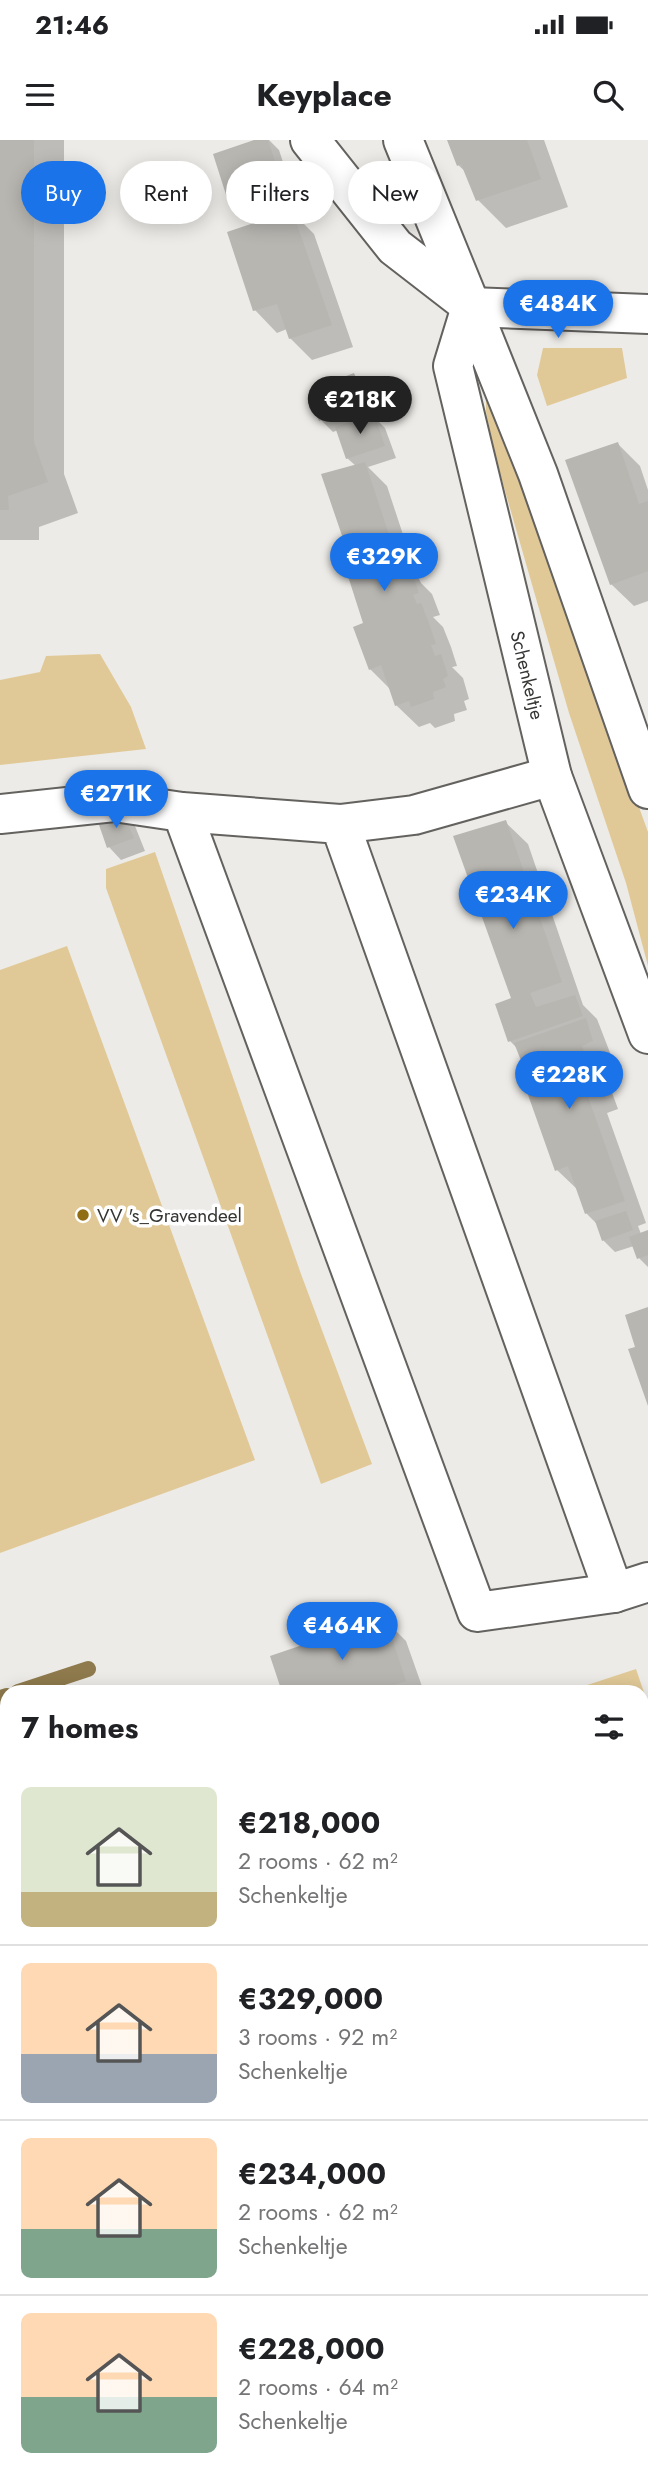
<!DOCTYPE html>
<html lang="en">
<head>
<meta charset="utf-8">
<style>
  body { margin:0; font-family:Jost,sans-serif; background:#f6f6f6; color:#202124; height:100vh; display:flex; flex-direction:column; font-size:26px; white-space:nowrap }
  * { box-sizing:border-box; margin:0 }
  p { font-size:23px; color:#757577 }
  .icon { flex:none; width:38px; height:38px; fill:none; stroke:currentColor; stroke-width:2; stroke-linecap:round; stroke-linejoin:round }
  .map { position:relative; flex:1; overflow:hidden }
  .details { position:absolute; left:0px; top:1545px; width:649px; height:800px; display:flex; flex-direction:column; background:#fff; border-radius:21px 21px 0 0; box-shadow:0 4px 18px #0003 }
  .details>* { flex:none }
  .banner { position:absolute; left:21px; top:21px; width:607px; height:63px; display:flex; gap:14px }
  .price { position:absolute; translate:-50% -60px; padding:0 16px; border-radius:24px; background:#1a73e8; color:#fff; font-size:23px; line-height:46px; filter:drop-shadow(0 2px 4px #0008) }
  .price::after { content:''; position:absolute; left:50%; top:42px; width:21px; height:16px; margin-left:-10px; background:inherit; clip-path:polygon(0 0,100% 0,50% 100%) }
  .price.on { background:#222; color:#fff }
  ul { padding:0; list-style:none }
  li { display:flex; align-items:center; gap:21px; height:175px; padding:0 21px }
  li+li { border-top:2px solid #e0e0e0 }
  li span { display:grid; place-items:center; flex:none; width:196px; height:140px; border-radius:10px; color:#555 }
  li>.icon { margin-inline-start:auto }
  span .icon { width:84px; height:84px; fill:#fffc; stroke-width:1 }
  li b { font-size:30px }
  h2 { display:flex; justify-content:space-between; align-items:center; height:84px; padding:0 21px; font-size:30px }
  .chip { padding:0 24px; border-radius:32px; background:#fff; box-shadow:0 4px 18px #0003; font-size:24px; line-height:63px }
  .chip.on { background:#1a73e8; color:#fff }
  .status { display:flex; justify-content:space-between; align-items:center; height:49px; padding:0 35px; background:#fff; direction:ltr }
  .status svg { height:19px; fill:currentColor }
  header { display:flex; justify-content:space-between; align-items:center; height:91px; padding:0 21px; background:#fff; font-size:32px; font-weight:700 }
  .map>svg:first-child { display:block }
  .green { fill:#e1c997 }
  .shadow { fill:#0003 }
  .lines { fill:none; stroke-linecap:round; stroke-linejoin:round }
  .stream { stroke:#8e7a4c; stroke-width:16 }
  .building { fill:#b8b6b1 }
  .minor-casing { stroke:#64625f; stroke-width:42 }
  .minor { stroke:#fff; stroke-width:38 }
  .poi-dot { fill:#906f14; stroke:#fff; stroke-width:2.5 }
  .labels { text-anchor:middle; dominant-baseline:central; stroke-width:7; stroke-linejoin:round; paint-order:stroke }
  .street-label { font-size:19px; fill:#353533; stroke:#fff }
  .poi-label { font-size:19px; fill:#353533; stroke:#fff; text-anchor:start }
</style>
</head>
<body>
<div class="status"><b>21:46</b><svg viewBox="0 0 49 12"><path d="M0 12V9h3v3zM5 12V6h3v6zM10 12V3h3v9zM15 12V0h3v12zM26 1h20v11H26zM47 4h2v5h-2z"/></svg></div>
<header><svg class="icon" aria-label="menu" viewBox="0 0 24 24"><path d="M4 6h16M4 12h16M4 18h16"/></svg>Keyplace<svg class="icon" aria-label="search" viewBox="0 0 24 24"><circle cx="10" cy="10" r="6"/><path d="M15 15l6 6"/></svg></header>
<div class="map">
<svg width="648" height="2344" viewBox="0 0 648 2344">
  <rect width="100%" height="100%" fill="#edebe7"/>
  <path class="green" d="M 543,208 L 622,208 L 627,238 L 547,266 L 537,235 Z
    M 486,246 L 648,692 L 648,826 L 626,743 L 569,573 L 495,316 L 486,272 Z
    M 100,514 L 131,567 L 146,609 L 0,625 L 0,540 L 40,532 L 46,516 Z
    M 155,712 L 301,1134 L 372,1324 L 321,1344 L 106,748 L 106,729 Z
    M 67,806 L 255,1320 L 0,1413 L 0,830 Z
    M 636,1529 L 648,1564 L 648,2139 L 642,2140 L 642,1552 L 566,1552 Z
    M 7,1651 L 7,2338 L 309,2338 L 292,2344 L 0,2344 L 0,1654 Z"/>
  <path class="shadow" d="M 0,0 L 64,0 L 64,334 L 78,373 L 39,387 L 39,400 L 0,400 Z
    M 259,0 L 269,0 L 279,10 L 294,55 L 242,72 L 230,60 Z
    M 449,0 L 544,0 L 568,67 L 506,88 L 478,60 L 467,33 L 458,25 Z
    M 292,72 L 314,94 L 353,207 L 312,220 L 290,198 L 287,189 L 277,193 L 255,170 L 230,93 Z
    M 354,235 L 366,248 L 377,276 L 374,277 L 385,288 L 396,318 L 368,327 L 387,346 L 415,431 L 421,443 L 432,454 L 440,475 L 433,477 L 443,487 L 451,507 L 457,526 L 452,527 L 463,538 L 469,559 L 464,561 L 467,570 L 454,574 L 455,581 L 435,588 L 430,583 L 419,587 L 396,565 L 391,550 L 370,529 L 356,429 L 356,326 L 347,318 L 338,290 L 333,292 L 321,280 L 328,255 Z
    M 618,304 L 640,326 L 648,350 L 648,461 L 634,466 L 611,444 Z
    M 123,674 L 135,686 L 145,711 L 121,720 L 109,707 Z
    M 505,682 L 528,704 L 583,865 L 597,879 L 614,923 L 603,928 L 618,969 L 607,973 L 646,1083 L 638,1086 L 641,1094 L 648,1092 L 648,1127 L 639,1118 L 634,1106 L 615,1112 L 603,1100 L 598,1085 L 587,1074 L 579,1051 L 557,1030 L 528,934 L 519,910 L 510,901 L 513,859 Z
    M 384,1479 L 406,1501 L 424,1552 L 284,1552 L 272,1517 Z"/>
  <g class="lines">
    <path class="stream" d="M 18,1552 L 88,1529
      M 0,1558 L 7,1556"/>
  </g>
  <path class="building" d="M 0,0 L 34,0 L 34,302 L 48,342 L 8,356 L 9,370 L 0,370 Z
    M 254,0 L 268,0 L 282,43 L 228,61 L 213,14 Z
    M 447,0 L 527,0 L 541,39 L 476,61 L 461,24 L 457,26 Z
    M 292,70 L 332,185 L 289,199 L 277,164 L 253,171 L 227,92 Z
    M 354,233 L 366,264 L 319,281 L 311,259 L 326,254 L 322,245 Z
    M 374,274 L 385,306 L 346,319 L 335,287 Z
    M 618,302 L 639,364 L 648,361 L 648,431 L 610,445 L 565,320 Z
    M 365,322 L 393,407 L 405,432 L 411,430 L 419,453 L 413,455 L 417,464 L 421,463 L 429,483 L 436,504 L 431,505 L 435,516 L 441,514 L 448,536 L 443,539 L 446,547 L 433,552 L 434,559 L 411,567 L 409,561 L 395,566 L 381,525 L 369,530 L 353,487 L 363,483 L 346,430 L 353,428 L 321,334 Z
    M 123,672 L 134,698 L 107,708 L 98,682 Z
    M 506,680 L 562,842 L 530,853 L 536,867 L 575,855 L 583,876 L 508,902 L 495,864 L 511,858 L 453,696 Z
    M 586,878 L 593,901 L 582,906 L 597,947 L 586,951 L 625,1061 L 585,1074 L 568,1026 L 555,1031 L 521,935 L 526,933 L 514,903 Z
    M 626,1071 L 633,1090 L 602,1101 L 595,1081 Z
    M 648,1090 L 648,1115 L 637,1119 L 629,1097 Z
    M 648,1167 L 648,1266 L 628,1209 L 635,1207 L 625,1175 Z
    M 385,1477 L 406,1541 L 374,1552 L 282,1552 L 270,1516 Z"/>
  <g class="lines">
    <defs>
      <g id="minor">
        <path d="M 310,0 L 395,107 L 470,165"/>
        <path id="s1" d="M 403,0 L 471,167 L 453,226 L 552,636 L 648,894"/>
        <path d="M 471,167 L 538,334 L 648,649"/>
        <path d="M 471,167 L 648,174"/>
        <path d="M 0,674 L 114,662 L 182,672 L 340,684 L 614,1453 L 477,1472 L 182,672"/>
        <path d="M 340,684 L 414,675 L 552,636"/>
        <path d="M 614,1453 L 648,1442"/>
      </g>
    </defs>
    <use href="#minor" class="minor-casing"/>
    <use href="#minor" class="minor"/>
  </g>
  <circle class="poi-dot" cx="83" cy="1075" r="7"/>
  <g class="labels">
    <g class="street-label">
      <text stroke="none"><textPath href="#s1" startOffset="560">Schenkeltje</textPath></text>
    </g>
    <g class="poi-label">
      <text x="97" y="1075">VV 's_Gravendeel</text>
    </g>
  </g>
</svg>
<b class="price" style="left:558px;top:200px">€484K</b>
<b class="price on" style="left:360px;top:296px">€218K</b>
<b class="price" style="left:384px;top:453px">€329K</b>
<b class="price" style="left:116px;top:690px">€271K</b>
<b class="price" style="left:513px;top:791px">€234K</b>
<b class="price" style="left:569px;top:971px">€228K</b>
<b class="price" style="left:342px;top:1522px">€464K</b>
<div class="banner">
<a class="chip on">Buy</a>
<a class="chip">Rent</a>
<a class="chip">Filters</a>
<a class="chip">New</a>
</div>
<section class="details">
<h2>7 homes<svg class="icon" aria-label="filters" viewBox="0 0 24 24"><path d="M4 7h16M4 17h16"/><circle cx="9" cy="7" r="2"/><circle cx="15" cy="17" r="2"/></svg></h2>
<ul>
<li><span style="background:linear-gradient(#dfe7d0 75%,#c2b280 0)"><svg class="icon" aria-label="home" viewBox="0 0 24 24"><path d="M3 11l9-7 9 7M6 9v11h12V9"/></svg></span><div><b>€218,000</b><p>2 rooms · 62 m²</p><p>Schenkeltje</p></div></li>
<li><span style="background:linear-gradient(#ffd9b3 65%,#9aa5b1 0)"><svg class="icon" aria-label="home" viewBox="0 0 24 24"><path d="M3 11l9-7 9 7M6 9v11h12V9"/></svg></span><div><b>€329,000</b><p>3 rooms · 92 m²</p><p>Schenkeltje</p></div></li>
<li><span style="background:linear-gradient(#ffd9b3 65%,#7fa58c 0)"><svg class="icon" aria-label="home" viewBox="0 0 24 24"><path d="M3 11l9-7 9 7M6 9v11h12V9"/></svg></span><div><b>€234,000</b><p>2 rooms · 62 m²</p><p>Schenkeltje</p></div></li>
<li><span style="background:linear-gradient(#ffd9b3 60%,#7fa58c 0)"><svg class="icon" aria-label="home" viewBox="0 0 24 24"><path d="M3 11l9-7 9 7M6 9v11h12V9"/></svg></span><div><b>€228,000</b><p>2 rooms · 64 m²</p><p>Schenkeltje</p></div></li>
</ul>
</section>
</div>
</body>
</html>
